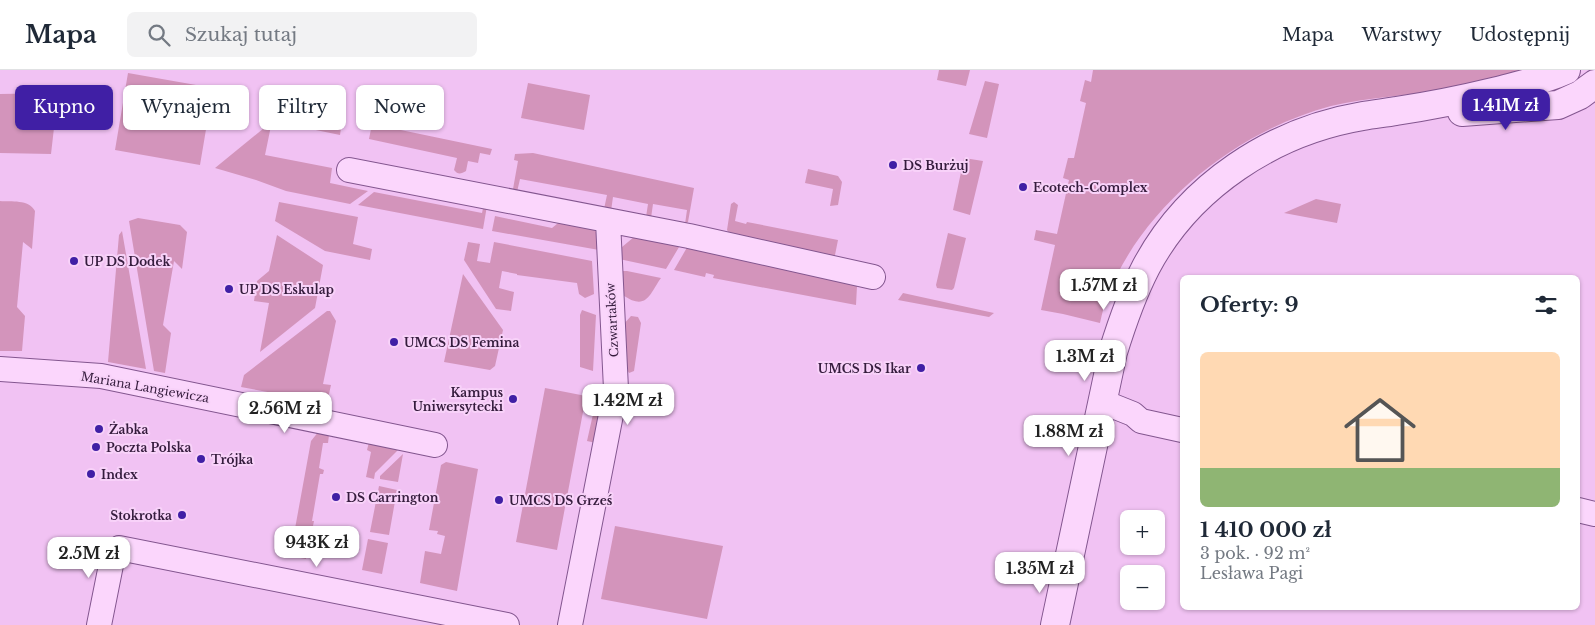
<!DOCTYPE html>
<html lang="pl">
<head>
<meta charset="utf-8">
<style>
  body { margin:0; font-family:"Libre Baskerville",serif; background:#f2f2f3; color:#1f2937; height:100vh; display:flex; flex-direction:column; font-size:19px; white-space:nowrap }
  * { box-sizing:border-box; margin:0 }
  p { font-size:16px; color:#747a83 }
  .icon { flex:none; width:28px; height:28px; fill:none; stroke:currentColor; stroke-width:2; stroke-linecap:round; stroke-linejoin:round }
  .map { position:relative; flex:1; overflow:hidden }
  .side { position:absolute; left:1180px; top:205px; width:400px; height:335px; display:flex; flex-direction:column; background:#fff; border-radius:8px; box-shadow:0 1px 4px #0004 }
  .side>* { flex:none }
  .hud { position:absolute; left:15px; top:15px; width:475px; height:45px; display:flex; gap:10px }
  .fabs { position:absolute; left:1120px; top:440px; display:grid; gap:10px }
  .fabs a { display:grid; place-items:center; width:45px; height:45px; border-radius:8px; background:#fff; box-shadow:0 1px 4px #0004; font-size:25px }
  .price { position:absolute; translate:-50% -42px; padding:0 11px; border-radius:10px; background:#fff; color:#222; font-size:16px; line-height:32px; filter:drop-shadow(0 1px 2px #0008) }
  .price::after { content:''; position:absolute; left:50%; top:30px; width:15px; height:11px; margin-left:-8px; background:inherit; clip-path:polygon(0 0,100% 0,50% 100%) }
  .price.on { background:#401fa5; color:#fff }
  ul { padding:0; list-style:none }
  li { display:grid; align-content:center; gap:10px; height:265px; padding:0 20px }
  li+li { border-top:1px solid #e0e1e3 }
  li span { display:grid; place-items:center; height:155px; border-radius:8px; color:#555 }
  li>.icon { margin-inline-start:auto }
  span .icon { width:90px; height:90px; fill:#fffc; stroke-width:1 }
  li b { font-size:21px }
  h2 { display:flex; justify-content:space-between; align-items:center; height:60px; padding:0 20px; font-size:21px }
  .tag { padding:0 18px; border-radius:8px; background:#fff; box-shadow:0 1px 4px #0004; font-size:18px; line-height:45px }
  .tag.on { background:#401fa5; color:#fff }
  header { display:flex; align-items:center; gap:30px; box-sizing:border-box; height:70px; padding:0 25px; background:#fff; border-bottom:1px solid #e0e1e3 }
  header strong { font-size:24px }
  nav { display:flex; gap:28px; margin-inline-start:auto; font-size:18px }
  .search { width:350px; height:45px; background:#f2f2f3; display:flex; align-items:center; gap:12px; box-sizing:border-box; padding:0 18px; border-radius:8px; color:#747a83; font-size:19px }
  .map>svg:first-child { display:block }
  .green { fill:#d394bb }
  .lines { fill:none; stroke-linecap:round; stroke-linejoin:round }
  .minor-casing { stroke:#83568f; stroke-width:26 }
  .tertiary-casing { stroke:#83568f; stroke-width:30 }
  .minor { stroke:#fbd6fc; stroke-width:24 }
  .tertiary { stroke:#fbd6fc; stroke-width:28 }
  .poi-dot { fill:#401fa5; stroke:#f8d2f9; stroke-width:2 }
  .labels { text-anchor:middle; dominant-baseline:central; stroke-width:4; stroke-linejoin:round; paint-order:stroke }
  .poi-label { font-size:12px; font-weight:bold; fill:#351c3d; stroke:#f8d2f9; text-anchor:start }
  .street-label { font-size:12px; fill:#351c3d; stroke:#f8d2f9 }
</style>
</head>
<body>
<header>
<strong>Mapa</strong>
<div class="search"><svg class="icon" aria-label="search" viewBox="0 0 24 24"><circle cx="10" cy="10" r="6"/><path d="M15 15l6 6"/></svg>Szukaj tutaj</div>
<nav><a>Mapa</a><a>Warstwy</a><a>Udostępnij</a></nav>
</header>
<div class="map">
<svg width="1595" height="555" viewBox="0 0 1595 555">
  <rect width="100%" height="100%" fill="#f1c2f3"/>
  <path class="green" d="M 939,0 L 970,0 L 966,16 L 937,10 Z
    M 1093,0 L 1525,0 C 1499,6 1473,15 1447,19 C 1409,26 1369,27 1331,36 C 1237,61 1143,135 1107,227 C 1104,235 1102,244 1100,253 L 1063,244 L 1041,240 L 1055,175 L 1034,170 L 1036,160 L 1057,164 L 1069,110 L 1063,108 L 1068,88 L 1074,88 L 1086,33 L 1080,31 L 1085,10 L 1091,12 Z
    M 128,3 L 213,18 L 200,95 L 115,80 Z
    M 985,11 L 999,14 L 987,68 L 969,64 Z
    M 528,13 L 590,25 L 584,60 L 521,48 Z
    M 58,23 L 51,84 L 0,83 L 0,24 Z
    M 286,40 L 342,52 L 340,65 L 272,51 L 265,85 L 332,98 L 330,113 L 368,121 L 350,134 L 286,121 L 256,110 L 215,98 Z
    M 372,54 L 492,79 L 490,85 L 480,83 L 478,93 L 468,91 L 466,101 C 461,104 458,105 454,100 L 457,88 L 369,69 Z
    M 533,83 L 694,118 L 688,152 L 685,154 L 687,140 L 653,134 L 651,148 L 646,147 L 648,134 L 613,127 L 611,141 L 604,139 L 607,125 L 520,109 L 517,122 L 513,119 L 518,91 L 514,90 L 515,84 Z
    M 964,88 L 983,91 L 970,145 L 953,140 Z
    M 808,99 L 838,106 L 842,112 L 838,135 L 830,136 L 833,119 L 805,113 Z
    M 374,122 L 482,143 L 485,129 L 488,130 L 483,159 L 358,135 Z
    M 1316,129 L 1341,134 L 1337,153 L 1284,143 Z
    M 0,131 C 11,132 29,129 35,141 L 32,179 L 23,172 L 17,237 L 25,246 L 22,281 L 0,281 Z
    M 279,132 L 358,147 L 353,174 L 372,179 L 370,190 L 325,181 L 275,151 Z
    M 734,132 L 738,135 L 735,151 L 746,154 L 747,152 L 838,170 L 834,190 L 733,169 L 727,160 L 731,134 Z
    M 495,146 L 552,158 L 563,149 L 593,157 L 598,164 L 599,180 L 492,161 Z
    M 138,148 L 180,155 L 187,162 L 182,199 L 174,191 L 163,255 L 171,263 L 165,303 L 154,301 L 129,151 Z
    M 122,161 L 146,299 L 108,292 L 119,165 Z
    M 948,163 L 966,168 L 954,218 L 952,220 L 937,218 L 936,215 Z
    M 277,165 L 323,195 L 315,238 L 260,282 L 269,233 L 254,231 L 257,211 L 269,201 Z
    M 634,167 L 682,172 L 666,199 L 619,189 L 622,177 Z
    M 468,172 L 480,174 L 477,191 L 490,193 L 494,172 L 592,191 L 594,224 L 585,228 L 579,224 L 577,213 L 517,205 L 517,204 L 502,201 L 499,218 L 514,222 L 511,241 L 496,239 L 464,190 Z
    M 689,174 L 856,212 L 857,216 L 856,235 L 713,208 L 714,205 L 706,203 L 705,207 L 674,200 Z
    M 623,201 L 627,201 L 661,208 C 650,223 647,242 623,225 L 619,202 Z
    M 463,204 L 503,260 L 495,296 L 490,300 L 444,292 Z
    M 903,223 L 994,243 L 989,247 L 898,230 Z
    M 582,240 L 596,245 L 593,301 L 580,297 L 580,245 Z
    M 327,241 L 330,241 L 336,251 L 323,314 L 331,315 L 327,333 L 241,317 L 244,305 Z
    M 631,246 L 638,247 L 641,253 L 634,301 L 629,303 L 626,298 L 623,255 Z
    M 545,318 L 586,326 L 557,480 L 516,472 Z
    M 598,322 L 602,330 L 596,373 L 587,371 Z
    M 319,361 L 402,376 L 375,403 L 374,409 L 366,407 L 371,382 L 367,380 L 369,372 L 329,365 L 328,373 L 323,373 L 319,398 L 324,400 L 323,404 L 320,404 L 312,451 L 314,451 L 313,456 L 308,456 L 304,480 L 307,481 L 306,489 L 290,486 L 311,371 Z
    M 403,384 L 398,412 L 380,409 L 380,406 Z
    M 446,392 L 478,399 L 457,521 L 420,513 L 425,481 L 441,484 L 445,466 L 437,464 L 438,461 L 429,460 L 441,395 Z
    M 379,416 L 397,420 L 389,465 L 370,462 Z
    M 615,456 L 723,476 L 707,549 L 601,529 Z
    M 368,469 L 388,473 L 382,504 L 362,500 Z"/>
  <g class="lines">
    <defs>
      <path id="minor" d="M 349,100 L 689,166 L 873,207
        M 0,299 L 101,306 L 435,375
        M 1103,332 L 1133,344 L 1141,351 L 1182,360
        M 1578,440 L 1595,444
        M 99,555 L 112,490 L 119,478 L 507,555
        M 570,555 L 616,319 L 608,151"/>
      <path id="tertiary" d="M 1462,42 L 1558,35 L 1580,25 L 1595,14
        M 1055,555 L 1113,282 C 1122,253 1132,224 1146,197 C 1189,116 1273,61 1363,46 C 1374,44 1385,43 1396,41 C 1430,36 1464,29 1497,21 C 1520,15 1544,10 1566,0"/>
    </defs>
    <use href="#minor" class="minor-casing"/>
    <use href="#tertiary" class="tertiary-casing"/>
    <use href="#minor" class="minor"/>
    <use href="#tertiary" class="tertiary"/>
  </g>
  <g class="poi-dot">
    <circle cx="893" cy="95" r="5"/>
    <circle cx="1023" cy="117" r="5"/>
    <circle cx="74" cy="191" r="5"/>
    <circle cx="229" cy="219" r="5"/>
    <circle cx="394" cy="272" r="5"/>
    <circle cx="921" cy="298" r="5"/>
    <circle cx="513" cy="329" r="5"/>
    <circle cx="99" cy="359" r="5"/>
    <circle cx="96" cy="377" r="5"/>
    <circle cx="201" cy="389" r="5"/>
    <circle cx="91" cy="404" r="5"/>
    <circle cx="336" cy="427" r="5"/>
    <circle cx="499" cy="430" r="5"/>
    <circle cx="182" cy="445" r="5"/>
  </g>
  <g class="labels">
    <g class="poi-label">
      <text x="903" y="95">DS Burżuj</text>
      <text x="1033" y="117">Ecotech-Complex</text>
      <text x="84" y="191">UP DS Dodek</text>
      <text x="239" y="219">UP DS Eskulap</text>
      <text x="404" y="272">UMCS DS Femina</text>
      <text x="911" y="298" text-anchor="end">UMCS DS Ikar</text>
      <text x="503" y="322" text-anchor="end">Kampus<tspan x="503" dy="14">Uniwersytecki</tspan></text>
      <text x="109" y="359">Żabka</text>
      <text x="106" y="377">Poczta Polska</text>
      <text x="211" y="389">Trójka</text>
      <text x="101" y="404">Index</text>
      <text x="346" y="427">DS Carrington</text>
      <text x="509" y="430">UMCS DS Grześ</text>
      <text x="172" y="445" text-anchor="end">Stokrotka</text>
    </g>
    <g class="street-label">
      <text transform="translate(612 250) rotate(-93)">Czwartaków</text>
      <text transform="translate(145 317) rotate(10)">Mariana Langiewicza</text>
    </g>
  </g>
</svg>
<div class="fabs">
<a>+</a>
<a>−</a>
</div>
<b class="price on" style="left:1506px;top:61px">1.41M zł</b>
<b class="price" style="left:1104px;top:241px">1.57M zł</b>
<b class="price" style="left:1085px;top:312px">1.3M zł</b>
<b class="price" style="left:628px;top:356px">1.42M zł</b>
<b class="price" style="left:285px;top:364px">2.56M zł</b>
<b class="price" style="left:1069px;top:387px">1.88M zł</b>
<b class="price" style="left:317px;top:498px">943K zł</b>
<b class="price" style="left:89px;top:509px">2.5M zł</b>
<b class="price" style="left:1040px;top:524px">1.35M zł</b>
<div class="hud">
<a class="tag on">Kupno</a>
<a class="tag">Wynajem</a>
<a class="tag">Filtry</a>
<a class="tag">Nowe</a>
</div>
<section class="side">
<h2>Oferty: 9<svg class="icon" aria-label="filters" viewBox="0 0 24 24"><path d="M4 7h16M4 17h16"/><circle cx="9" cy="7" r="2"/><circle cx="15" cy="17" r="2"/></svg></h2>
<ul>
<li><span style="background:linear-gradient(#ffd9b3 75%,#8fb573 0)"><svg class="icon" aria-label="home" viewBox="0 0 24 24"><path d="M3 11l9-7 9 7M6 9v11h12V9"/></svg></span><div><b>1 410 000 zł</b><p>3 pok. · 92 m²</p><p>Lesława Pagi</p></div></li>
</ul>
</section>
</div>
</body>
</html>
